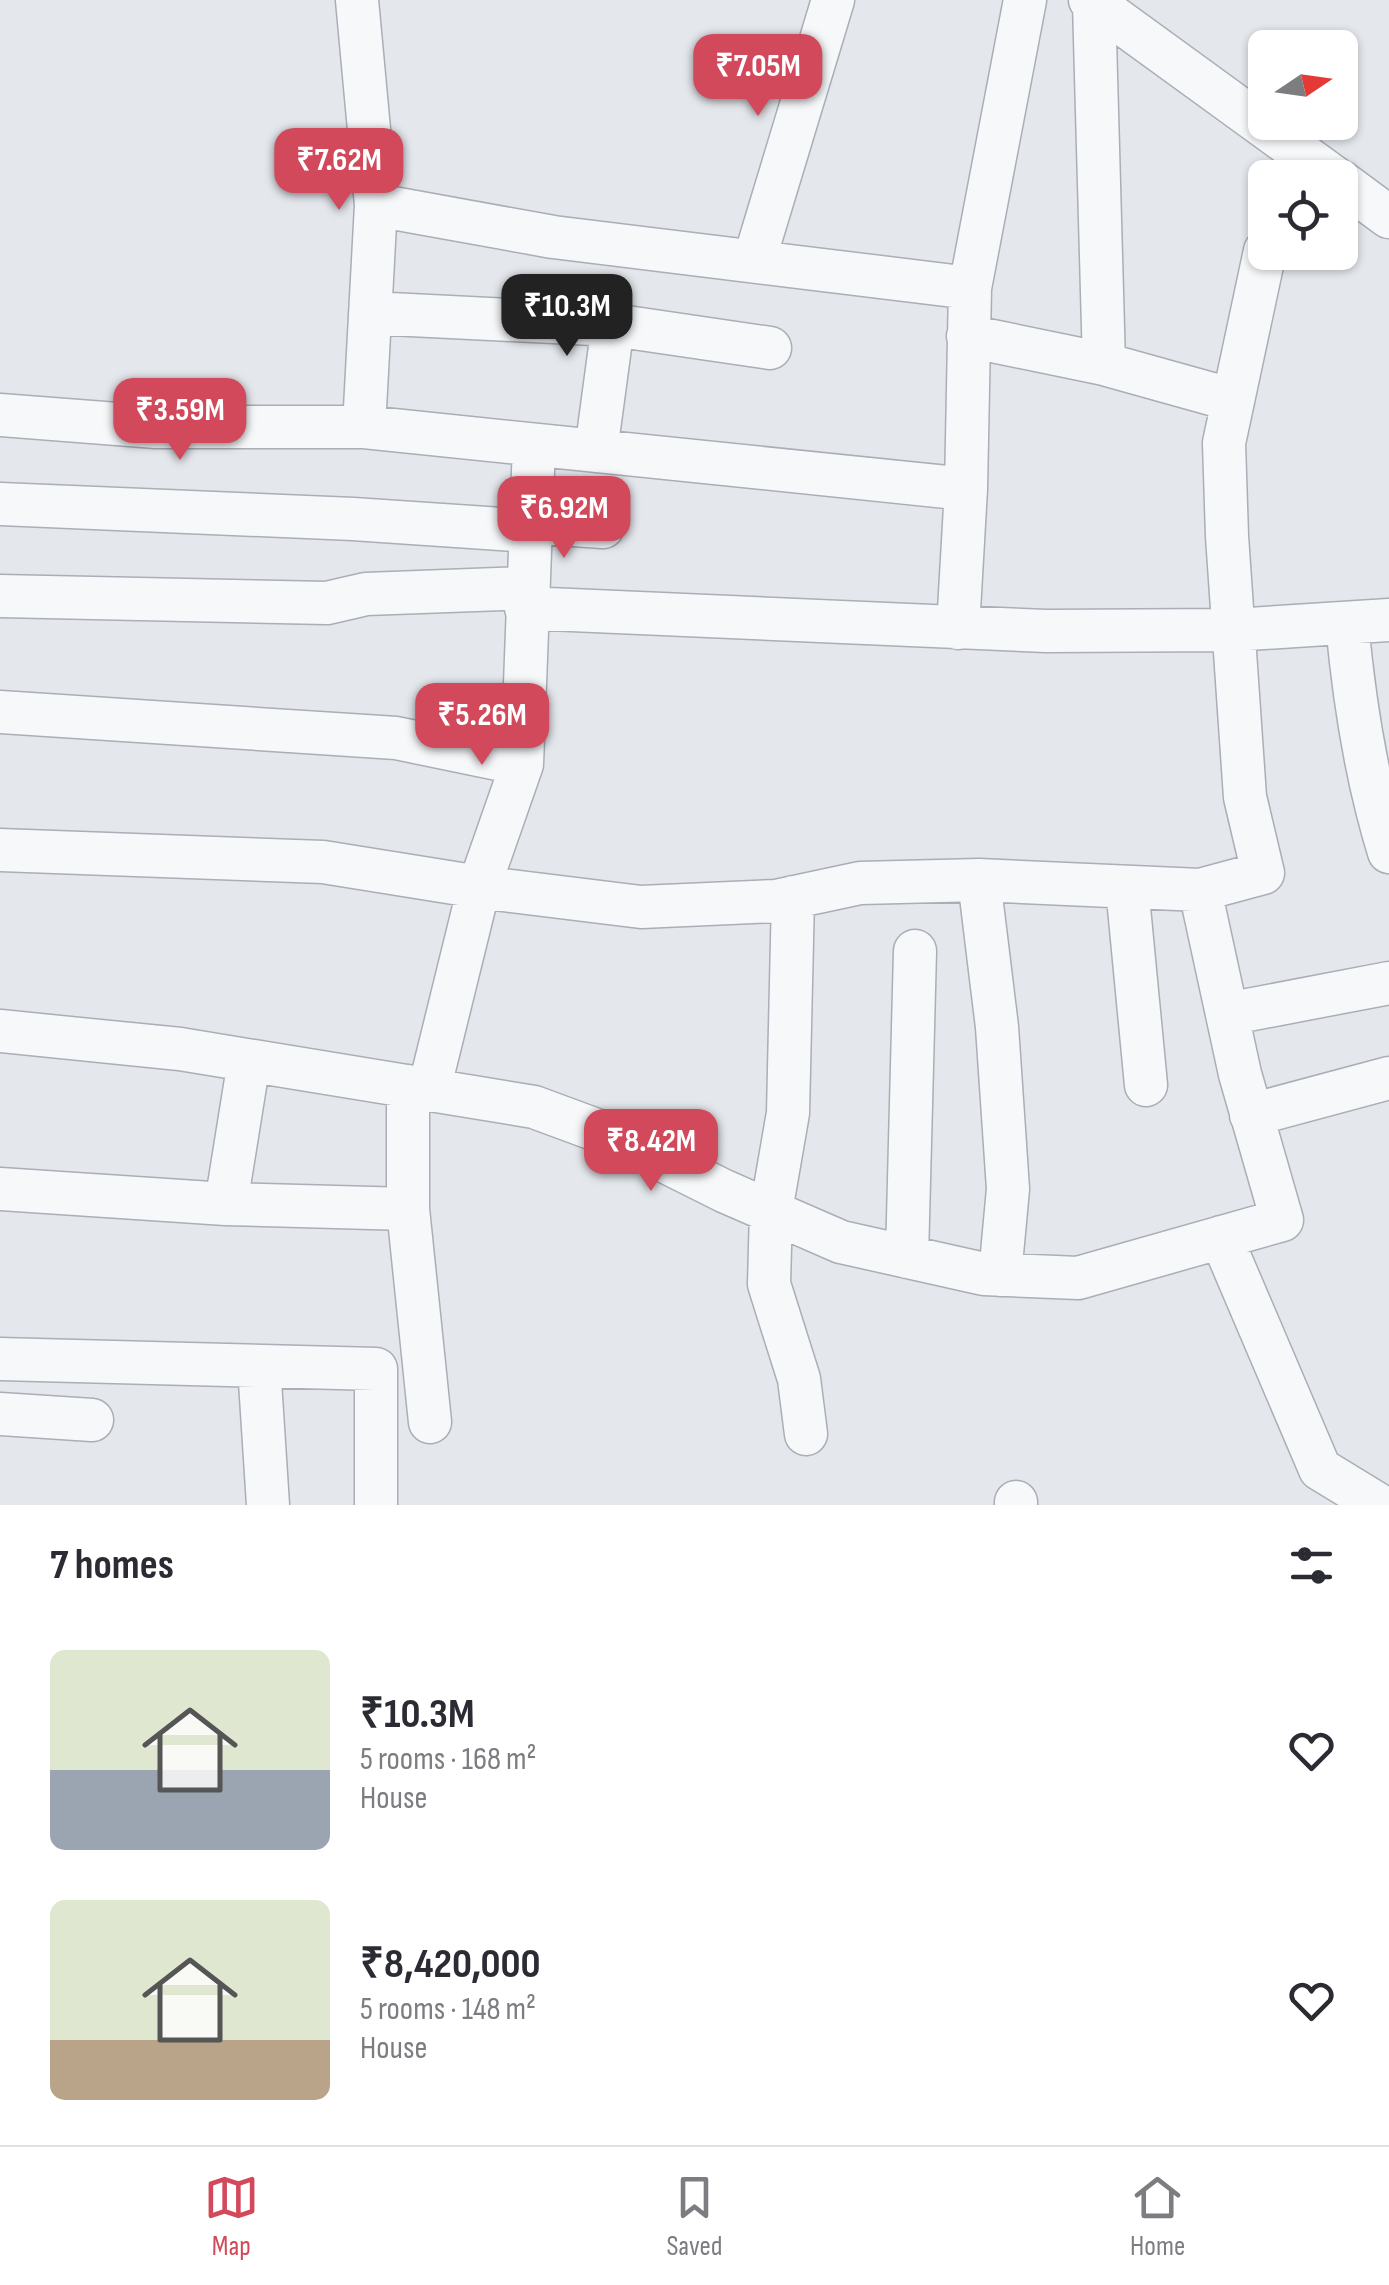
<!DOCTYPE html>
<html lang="en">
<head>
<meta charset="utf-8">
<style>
  body { margin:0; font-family:"Sofia Sans Condensed",sans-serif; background:#f2f2f3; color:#2b2b33; height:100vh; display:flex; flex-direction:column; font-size:38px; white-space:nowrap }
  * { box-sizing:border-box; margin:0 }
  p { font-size:32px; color:#7c7c81 }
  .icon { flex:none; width:55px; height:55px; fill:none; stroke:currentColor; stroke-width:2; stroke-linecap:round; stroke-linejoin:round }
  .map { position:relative; height:1505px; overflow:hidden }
  .side { display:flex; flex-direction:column; background:#fff; flex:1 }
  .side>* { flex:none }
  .needle { width:65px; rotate:77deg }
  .tools { position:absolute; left:1248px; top:30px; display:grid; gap:20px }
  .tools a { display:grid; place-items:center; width:110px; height:110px; border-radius:15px; background:#fff; box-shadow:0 2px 8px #0004; font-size:50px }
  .price { position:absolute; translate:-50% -85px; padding:0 22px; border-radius:20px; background:#d1495b; color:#fff; font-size:32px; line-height:65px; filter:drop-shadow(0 2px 5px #0008) }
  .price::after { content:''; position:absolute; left:50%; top:60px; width:30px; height:22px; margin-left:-15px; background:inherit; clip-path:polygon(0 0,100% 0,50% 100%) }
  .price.selected { background:#222; color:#fff }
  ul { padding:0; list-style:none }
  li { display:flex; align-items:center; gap:30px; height:250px; padding:0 50px }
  li span { display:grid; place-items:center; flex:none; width:280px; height:200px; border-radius:15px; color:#555 }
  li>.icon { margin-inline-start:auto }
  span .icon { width:120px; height:120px; fill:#fffc; stroke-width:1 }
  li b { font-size:42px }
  h2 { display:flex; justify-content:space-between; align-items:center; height:120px; padding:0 50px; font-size:42px }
  .tab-bar { display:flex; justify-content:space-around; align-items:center; height:140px; border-top:2px solid #e1e1e2; background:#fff; font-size:28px; color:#7c7c81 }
  .tab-bar a { display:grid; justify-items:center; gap:5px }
  .tab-bar .selected { color:#d1495b }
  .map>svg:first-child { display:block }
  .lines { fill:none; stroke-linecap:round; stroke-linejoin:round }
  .minor-casing { stroke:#a9aeb7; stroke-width:45 }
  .minor { stroke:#f7f8fa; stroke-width:42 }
</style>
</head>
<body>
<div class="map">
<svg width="1389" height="1505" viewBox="0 0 1389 1505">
  <rect width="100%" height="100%" fill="#e4e7ec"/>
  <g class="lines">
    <defs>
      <path id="minor" d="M 357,0 L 376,205 L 364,427
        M 1090,0 L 1335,178
        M 1094,3 L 1104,364
        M 1340,181 L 1389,217
        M 376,205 L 553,237 L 970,288
        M 754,261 L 833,0
        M 370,313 L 613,325 L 770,348
        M 968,336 L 1104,364 L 1233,400
        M 0,415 L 156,427 L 364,427 L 966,489
        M 596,451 L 613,325
        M 0,504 L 353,519 L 530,531
        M 530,522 L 603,527
        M 0,596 L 327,603 L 366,594 L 527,588
        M 526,608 L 1046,631 L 1233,630 L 1389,620
        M 1347,623 C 1354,700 1366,778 1389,852
        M 958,628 L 966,489 L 970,288 L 1025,0
        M 0,712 L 396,738 L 522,764
        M 0,850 L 323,862 L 479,887 L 641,907 L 776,901 L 860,883 L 979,880 L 1200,890
        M 979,880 L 997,1027 L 1008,1189 L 1000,1275
        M 1127,887 L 1146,1085
        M 793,897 L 788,1113 L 771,1211 L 769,1284 L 799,1379 L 806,1434
        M 1227,1014 L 1389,983
        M 0,1031 L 180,1049 L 534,1107 L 618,1138 L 724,1191 L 841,1242 L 984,1274 L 1078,1278 L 1282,1220 L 1240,1074 L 1200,890 L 1263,873 L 1245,797 L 1227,536 L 1224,443 L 1265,251
        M 408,1086 L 408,1209 L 430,1422
        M 429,1090 L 479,887 L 522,764 L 534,445
        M 1251,1115 L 1389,1078
        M 0,1189 L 226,1204 L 408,1209
        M 226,1204 L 249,1061
        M 1221,1237 L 1320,1469 L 1379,1505
        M 907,1257 L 915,951
        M 0,1359 L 376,1369 L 376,1505
        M 259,1366 L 268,1505
        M 0,1414 L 92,1420
        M 1016,1502 L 1016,1505"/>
    </defs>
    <use href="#minor" class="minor-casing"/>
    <use href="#minor" class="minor"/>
  </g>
</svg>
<div class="tools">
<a><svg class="needle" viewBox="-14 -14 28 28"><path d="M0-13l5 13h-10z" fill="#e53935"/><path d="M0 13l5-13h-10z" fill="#7c7c81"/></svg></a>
<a><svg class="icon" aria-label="locate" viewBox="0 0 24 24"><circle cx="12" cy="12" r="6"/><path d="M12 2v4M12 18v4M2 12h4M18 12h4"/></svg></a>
</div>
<b class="price" style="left:758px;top:119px">₹7.05M</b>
<b class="price" style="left:339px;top:213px">₹7.62M</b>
<b class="price selected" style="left:567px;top:359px">₹10.3M</b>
<b class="price" style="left:180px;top:463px">₹3.59M</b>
<b class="price" style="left:564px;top:561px">₹6.92M</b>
<b class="price" style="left:482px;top:768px">₹5.26M</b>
<b class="price" style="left:651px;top:1194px">₹8.42M</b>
</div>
<section class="side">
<h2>7 homes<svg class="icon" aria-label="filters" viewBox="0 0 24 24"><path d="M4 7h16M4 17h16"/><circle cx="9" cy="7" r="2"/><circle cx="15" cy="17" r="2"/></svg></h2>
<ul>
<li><span style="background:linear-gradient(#dfe7d0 60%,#9aa5b1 0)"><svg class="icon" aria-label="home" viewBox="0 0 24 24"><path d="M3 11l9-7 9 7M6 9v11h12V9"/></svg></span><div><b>₹10.3M</b><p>5 rooms · 168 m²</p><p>House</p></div><svg class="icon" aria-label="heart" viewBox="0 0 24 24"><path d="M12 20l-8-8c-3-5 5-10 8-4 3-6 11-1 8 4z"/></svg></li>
<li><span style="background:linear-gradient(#dfe7d0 70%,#b9a48a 0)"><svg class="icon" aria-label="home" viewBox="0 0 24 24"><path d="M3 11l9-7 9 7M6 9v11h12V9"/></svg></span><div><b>₹8,420,000</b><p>5 rooms · 148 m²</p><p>House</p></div><svg class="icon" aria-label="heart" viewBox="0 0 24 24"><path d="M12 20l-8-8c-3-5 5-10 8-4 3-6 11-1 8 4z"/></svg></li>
</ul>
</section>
<nav class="tab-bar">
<a class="selected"><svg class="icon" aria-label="map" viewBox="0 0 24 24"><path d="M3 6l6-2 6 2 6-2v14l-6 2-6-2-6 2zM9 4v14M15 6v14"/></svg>Map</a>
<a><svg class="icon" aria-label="saved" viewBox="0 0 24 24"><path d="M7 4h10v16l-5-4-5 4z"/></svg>Saved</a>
<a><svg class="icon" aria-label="home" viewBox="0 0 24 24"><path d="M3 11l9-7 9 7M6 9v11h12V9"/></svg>Home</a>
</nav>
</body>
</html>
